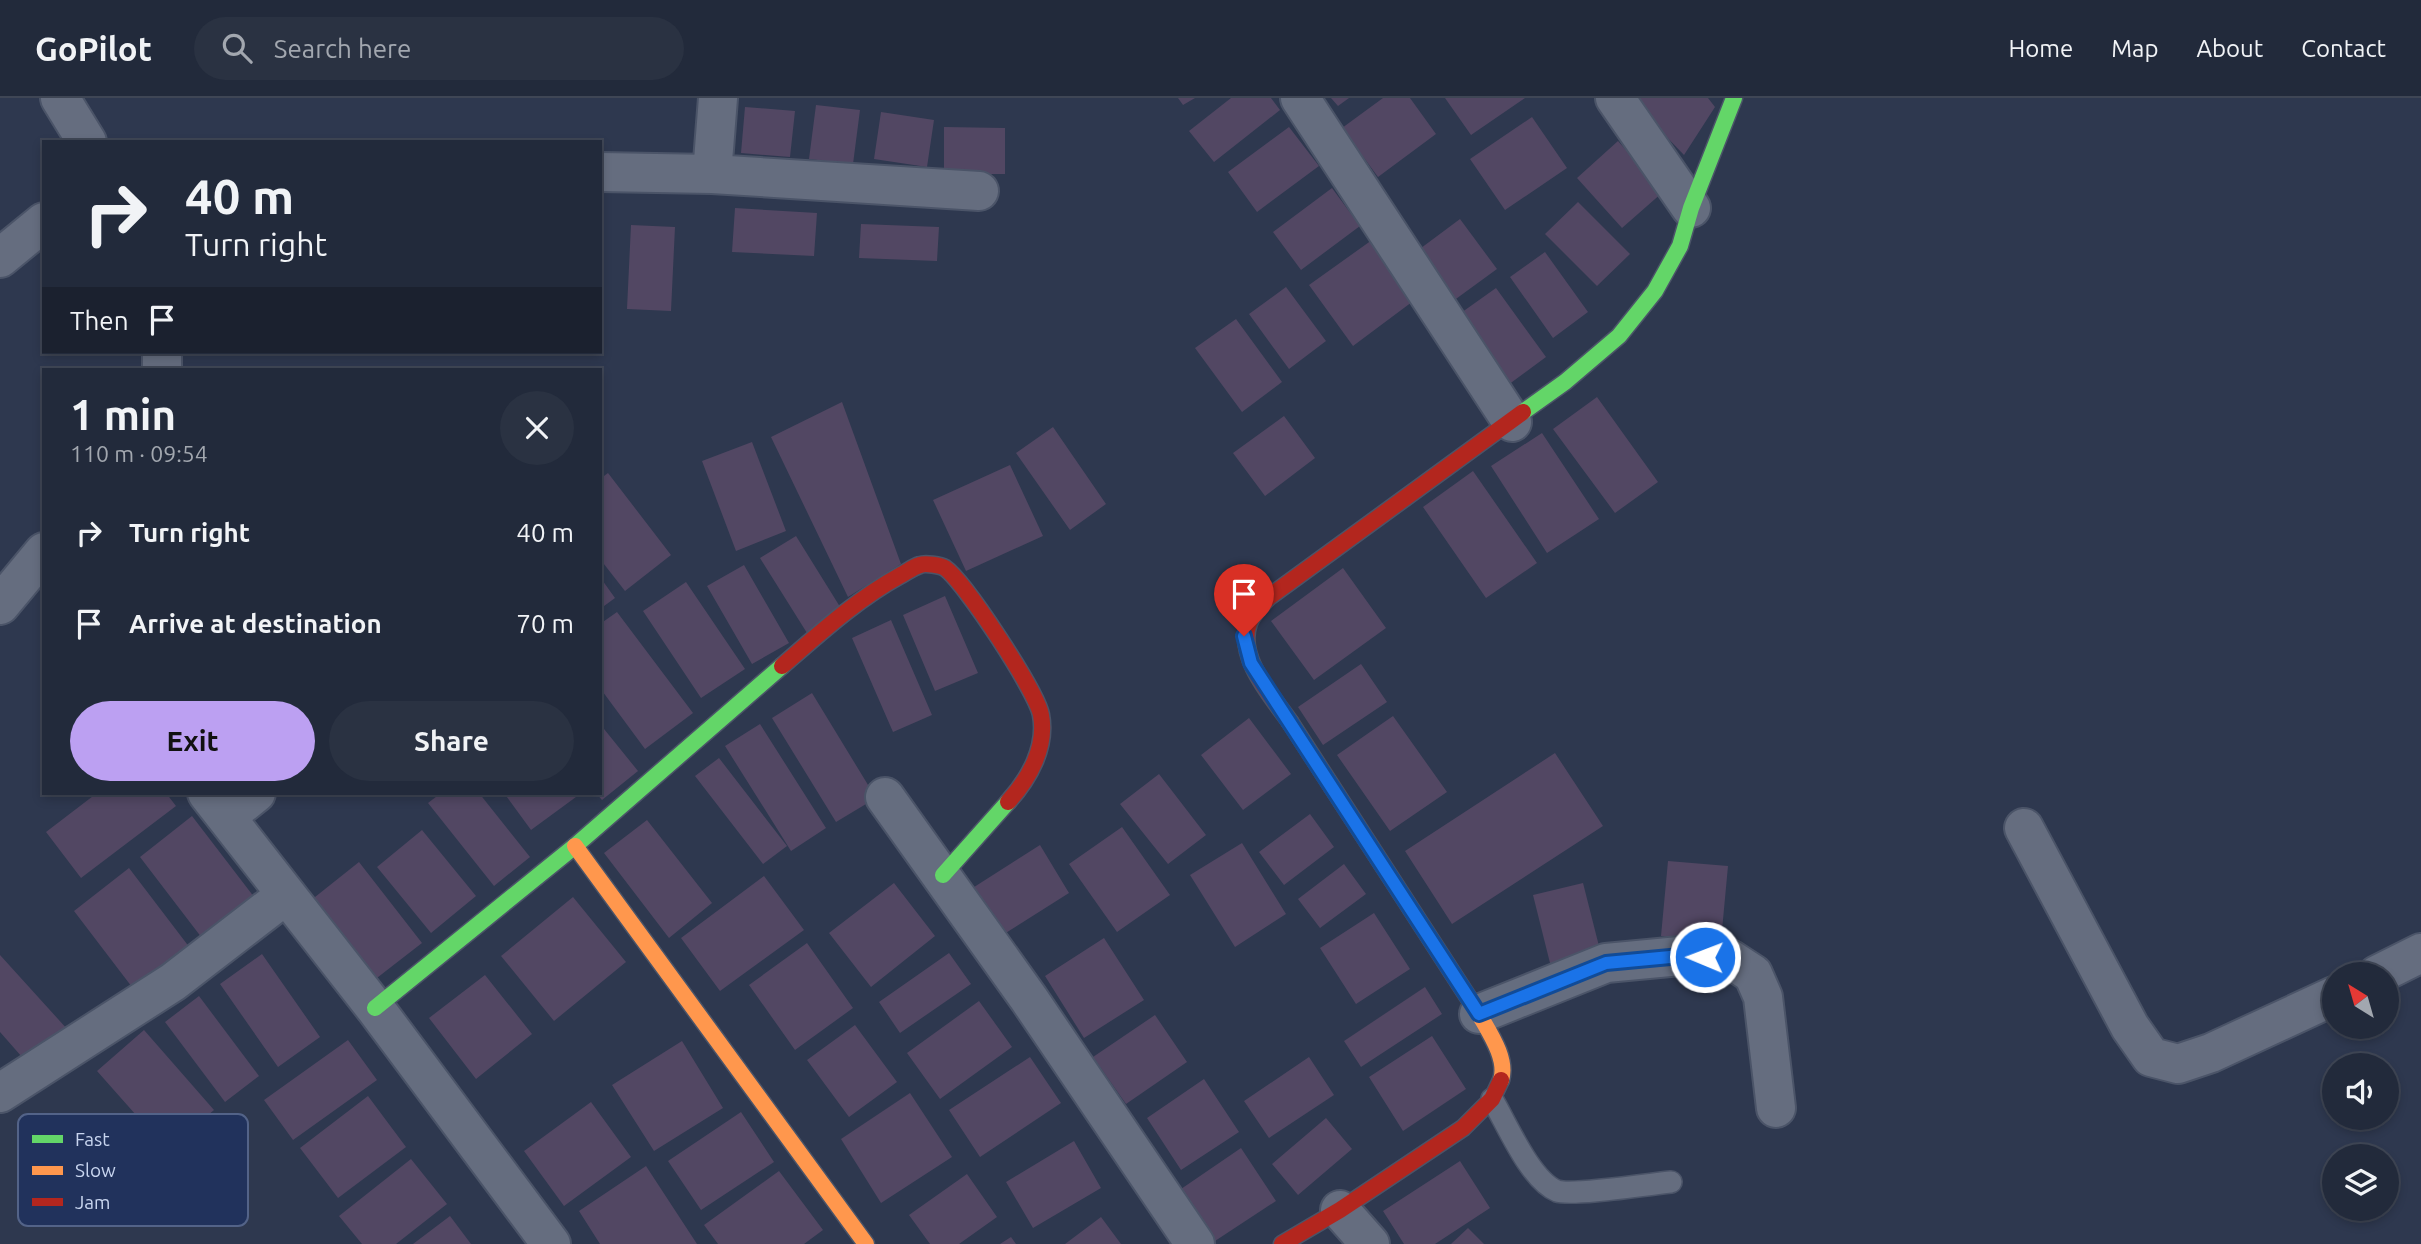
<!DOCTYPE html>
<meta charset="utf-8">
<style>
:root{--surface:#222a3b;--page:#2a3242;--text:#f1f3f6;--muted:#a2a7af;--line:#3f4655;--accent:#bca0f2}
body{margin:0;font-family:Ubuntu,sans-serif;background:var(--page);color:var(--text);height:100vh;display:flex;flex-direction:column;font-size:26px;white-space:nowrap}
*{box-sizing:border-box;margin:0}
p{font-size:23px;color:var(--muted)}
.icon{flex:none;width:38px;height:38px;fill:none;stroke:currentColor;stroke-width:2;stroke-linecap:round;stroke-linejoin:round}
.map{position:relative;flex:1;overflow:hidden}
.details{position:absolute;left:42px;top:270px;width:560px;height:427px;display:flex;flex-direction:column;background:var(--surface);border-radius:0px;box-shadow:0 4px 10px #0003,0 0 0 2px var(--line)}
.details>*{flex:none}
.hud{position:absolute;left:42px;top:42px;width:560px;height:214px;border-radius:0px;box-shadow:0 4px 10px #0003,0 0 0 2px var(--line);background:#222a3b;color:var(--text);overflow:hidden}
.needle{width:46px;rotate:323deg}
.controls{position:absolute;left:2322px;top:864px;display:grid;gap:14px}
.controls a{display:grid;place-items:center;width:77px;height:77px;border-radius:50%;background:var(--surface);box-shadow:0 4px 10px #0003,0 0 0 2px var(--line);font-size:35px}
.pin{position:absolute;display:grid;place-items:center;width:60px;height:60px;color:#fff;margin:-72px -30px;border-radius:50% 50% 50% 0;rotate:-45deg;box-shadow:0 0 7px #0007}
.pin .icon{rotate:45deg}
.me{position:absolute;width:77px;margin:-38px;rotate:271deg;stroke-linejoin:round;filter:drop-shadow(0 0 5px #0008)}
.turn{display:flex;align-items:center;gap:24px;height:147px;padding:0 28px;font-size:32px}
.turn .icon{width:91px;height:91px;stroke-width:2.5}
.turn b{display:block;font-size:49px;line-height:60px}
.then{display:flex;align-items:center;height:66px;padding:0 28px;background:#0003;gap:14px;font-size:26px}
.round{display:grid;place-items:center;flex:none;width:74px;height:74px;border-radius:37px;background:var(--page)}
.overview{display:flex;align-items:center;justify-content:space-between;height:119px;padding:0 28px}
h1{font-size:42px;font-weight:700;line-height:52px}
.button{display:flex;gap:14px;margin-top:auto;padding:14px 28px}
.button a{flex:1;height:80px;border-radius:42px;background:var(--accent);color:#111;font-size:28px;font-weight:700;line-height:80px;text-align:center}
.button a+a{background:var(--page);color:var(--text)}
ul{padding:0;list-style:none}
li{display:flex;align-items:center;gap:21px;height:91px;padding:0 28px}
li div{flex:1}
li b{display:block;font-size:26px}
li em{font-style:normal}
header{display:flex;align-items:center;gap:42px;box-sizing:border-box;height:98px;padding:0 35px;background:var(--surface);border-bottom:2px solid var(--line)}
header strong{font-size:33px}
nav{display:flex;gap:38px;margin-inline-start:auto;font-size:24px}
.search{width:490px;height:63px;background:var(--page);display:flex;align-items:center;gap:18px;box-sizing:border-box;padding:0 24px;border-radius:38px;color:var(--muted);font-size:26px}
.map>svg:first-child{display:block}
.building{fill:#524763}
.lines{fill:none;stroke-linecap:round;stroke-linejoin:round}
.lane-casing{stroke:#4b5468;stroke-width:24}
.street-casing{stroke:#4b5468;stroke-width:42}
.fast-casing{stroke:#4b5468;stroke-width:19}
.slow-casing{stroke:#4b5468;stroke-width:19}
.jam-casing{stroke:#4b5468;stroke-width:19}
.lane{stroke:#656d7f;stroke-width:21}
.street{stroke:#656d7f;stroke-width:38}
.fast{stroke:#63d668;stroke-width:16}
.slow{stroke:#ff974d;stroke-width:16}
.jam{stroke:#b3261e;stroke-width:16}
.route-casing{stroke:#114b97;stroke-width:18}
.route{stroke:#1a73e8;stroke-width:12}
.key{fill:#21325c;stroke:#536388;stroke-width:2}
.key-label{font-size:19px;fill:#c8d5ef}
</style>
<header>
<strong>GoPilot</strong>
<div class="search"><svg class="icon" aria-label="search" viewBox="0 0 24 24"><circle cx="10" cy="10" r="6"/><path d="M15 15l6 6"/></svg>Search here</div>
<nav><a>Home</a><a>Map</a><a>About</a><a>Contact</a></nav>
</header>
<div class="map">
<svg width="2421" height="1146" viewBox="0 0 2421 1146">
<rect width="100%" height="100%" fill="#2e384f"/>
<path class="building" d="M1178,0H1195L1183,7Z
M1231,0H1271L1280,12L1214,64L1189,33Z
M1331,0H1349L1338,8Z
M1383,0H1410L1436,36L1378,79L1342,30Z
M1445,0H1525L1471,37Z
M1629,0H1708L1715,9L1684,57Z
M816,7L860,12L853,66L809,61Z
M745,9L795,13L790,59L741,55Z
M881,14L934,22L927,69L874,61Z
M1532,19L1567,70L1505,112L1470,61Z
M944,29L1005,30V76H944Z
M1289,29L1319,68L1257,114L1228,74Z
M1618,43L1663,94L1622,130L1577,80Z
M1332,90L1360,128L1301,172L1273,134Z
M1578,104L1630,156L1597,188L1545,136Z
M735,110L817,115L814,158L732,154Z
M1460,121L1497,171L1449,206L1413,156Z
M861,126L939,129L937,163L859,160Z
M631,127L675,129L671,213L627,211Z
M1372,142L1416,201L1353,248L1309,187Z
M1545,154L1588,214L1553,240L1510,179Z
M1286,189L1326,243L1289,271L1249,216Z
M1496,190L1546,259L1508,287L1458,217Z
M1236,221L1282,284L1242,314L1195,250Z
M1597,299L1658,384L1615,415L1553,331Z
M842,304L901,466L848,499L771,339Z
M1284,318L1315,360L1265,398L1233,355Z
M1053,329L1106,406L1070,432L1016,355Z
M1542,335L1599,421L1547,455L1491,368Z
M752,344L786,433L736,453L702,363Z
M1010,367L1043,438L966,473L933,402Z
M1473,373L1537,465L1486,500L1423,409Z
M608,375L671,457L625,493L600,461V381Z
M796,438L842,512L807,535L760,460Z
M744,467L789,545L752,566L707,488Z
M1343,470L1386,530L1314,582L1271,523Z
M600,479L615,500L600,511Z
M686,484L745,571L701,600L643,513Z
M945,498L978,575L935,593L903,517Z
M617,514L693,615L645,651L600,590V526Z
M891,522L932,617L893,634L852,540Z
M1361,566L1387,604L1323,647L1298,609Z
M812,595L876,700L836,724L772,620Z
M1393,618L1447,694L1390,733L1337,657Z
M1249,620L1291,676L1243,712L1201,657Z
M600,626L638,673L602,702L596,695H600Z
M760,626L826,730L791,753L725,648Z
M1555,655L1603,728L1452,826L1405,753Z
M719,660L787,748L763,766L695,678Z
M1159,676L1206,737L1168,766L1120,706Z
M97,695H166L176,708L81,780L46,734Z
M441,695H479L530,759L494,788L428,705Z
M504,695H573L576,699L531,732Z
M1310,716L1334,749L1284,787L1259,754Z
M192,718L258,804L205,844L140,759Z
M647,722L712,805L669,840L604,755Z
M1122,729L1170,797L1117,834L1069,766Z
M422,732L476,798L431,835L377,769Z
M1242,745L1286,816L1235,849L1190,777Z
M1040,747L1069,795L1001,838L971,791Z
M1668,763L1728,768L1721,843L1661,838Z
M359,764L422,845L373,883L310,803Z
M1344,766L1366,796L1320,830L1298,801Z
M129,770L190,850L135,893L74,813Z
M764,778L804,832L720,893L681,840Z
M894,785L935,838L871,889L829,835Z
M1583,785L1601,856L1551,869L1533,797Z
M573,799L626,864L554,923L501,858Z
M1374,815L1410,871L1356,906L1320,850Z
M1104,840L1144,902L1084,940L1045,878Z
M807,845L853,910L795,952L749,887Z
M949,855L971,886L900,935L879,904Z
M262,856L320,939L278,969L220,886Z
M0,857L68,932L29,967L0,934Z
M485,877L532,936L476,981L429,920Z
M1425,889L1442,916L1361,969L1344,943Z
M199,898L259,978L225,1004L165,924Z
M979,903L1012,949L940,1001L907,955Z
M1155,917L1187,964L1126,1006L1093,959Z
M855,927L897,984L849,1019L807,962Z
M144,932L214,1012L167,1052L97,973Z
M1432,938L1466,991L1403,1033L1369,979Z
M348,942L377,982L293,1042L264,1002Z
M682,943L723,1010L654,1053L612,987Z
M1030,959L1061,1005L980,1059L949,1012Z
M1309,959L1334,997L1269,1040L1244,1003Z
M1204,981L1239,1034L1181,1072L1147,1020Z
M910,995L952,1059L881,1105L841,1041Z
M368,998L406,1049L338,1100L300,1050Z
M591,1004L631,1059L564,1108L524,1053Z
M741,1014L774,1064L701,1112L668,1063Z
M1326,1020L1352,1051L1298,1097L1272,1066Z
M1074,1043L1101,1090L1033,1130L1006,1084Z
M1241,1050L1276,1103L1215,1143L1181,1091Z
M411,1061L447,1106L396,1146H362L339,1118Z
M1460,1063L1490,1110L1435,1146H1404L1383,1113Z
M646,1068L697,1146H600L579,1113Z
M779,1073L823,1132L804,1146H718L704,1127Z
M967,1076L997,1119L959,1146H930L909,1117Z
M450,1118L471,1146H413Z
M1101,1119L1121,1146H1065Z
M1468,1130L1484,1146H1451Z
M1011,1139L1016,1146H1000Z"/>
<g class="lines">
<defs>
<path id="lane" d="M1492,1001C1507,1026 1530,1082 1557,1093C1572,1098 1651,1086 1671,1084"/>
<path id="street" d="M60,0L87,44
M1300,0L1512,324
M1615,0L1691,110
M600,74L712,76L979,93
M712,76L718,0
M0,160L44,124
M162,271V254
M0,507L44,454
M207,695L375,910L551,1146
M885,699L1029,901L1195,1146
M226,719L256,695
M2024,730L2130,929L2151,959L2178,966L2211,955L2334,898
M2377,877L2421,855
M1479,916L1606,865L1680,858L1730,861L1753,876L1763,899L1776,1010
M0,995L173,884L286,797
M1340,1112L1370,1146"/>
<path id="fast" d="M1523,314L1565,284L1619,238L1655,193L1680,148L1691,110L1734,0
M943,777L1008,704
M375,910L575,748L782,568"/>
<path id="slow" d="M1290,624L1479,916C1489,934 1508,961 1501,982
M575,748L866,1146"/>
<path id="jam" d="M782,568C820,535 857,501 901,477C907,474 913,469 920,467C925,465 940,467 945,470C965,484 1037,594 1041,617C1047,649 1029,681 1008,704
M1290,624C1272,598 1236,559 1249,525C1253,515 1261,507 1269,499L1523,314
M1282,1146L1340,1112L1463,1030L1492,1001L1501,982"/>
</defs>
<use href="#lane" class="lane-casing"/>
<use href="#street" class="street-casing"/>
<use href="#fast" class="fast-casing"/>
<use href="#slow" class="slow-casing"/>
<use href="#jam" class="jam-casing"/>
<use href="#lane" class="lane"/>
<use href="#street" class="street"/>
<use href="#fast" class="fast"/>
<use href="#slow" class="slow"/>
<use href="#jam" class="jam"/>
</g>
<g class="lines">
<defs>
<path id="route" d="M1244,538L1251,565L1479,916L1606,865L1681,858L1705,859"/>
</defs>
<use href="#route" class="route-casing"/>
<use href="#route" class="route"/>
</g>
<rect x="18" y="1016" width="230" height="112" rx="10" class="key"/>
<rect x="32" y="1037" width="31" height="8" fill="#63d668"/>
<rect x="32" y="1068" width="31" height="9" fill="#ff974d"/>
<rect x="32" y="1100" width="31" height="8" fill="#b3261e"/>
<g class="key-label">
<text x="75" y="1048">Fast</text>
<text x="75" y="1079">Slow</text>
<text x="75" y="1111">Jam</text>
</g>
</svg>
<div class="controls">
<a><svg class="needle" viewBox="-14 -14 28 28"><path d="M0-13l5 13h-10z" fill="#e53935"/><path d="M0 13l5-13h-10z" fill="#a2a7af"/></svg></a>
<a><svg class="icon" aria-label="sound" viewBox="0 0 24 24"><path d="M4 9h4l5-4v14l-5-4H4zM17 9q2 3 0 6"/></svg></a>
<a><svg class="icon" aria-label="layers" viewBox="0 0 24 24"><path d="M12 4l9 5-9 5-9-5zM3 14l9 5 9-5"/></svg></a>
</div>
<div class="pin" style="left:1244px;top:538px;background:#d93025"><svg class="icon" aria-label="arrive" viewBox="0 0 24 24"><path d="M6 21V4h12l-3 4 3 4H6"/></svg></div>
<svg class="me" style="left:1705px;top:859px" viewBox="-20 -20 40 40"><circle r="17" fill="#1a73e8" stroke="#fff" stroke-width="3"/><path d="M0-11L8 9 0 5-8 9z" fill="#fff"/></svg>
<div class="hud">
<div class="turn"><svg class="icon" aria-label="right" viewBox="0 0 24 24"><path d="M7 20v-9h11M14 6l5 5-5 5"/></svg><div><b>40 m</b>Turn right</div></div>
<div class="then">Then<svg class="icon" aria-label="arrive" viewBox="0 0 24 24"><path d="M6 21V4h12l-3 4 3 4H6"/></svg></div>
</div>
<section class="details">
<div class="overview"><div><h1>1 min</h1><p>110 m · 09:54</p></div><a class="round"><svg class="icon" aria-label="close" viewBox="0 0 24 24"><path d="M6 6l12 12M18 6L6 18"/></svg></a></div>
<ul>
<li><svg class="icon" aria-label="right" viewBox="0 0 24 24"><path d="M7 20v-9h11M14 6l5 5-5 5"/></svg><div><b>Turn right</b></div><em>40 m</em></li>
<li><svg class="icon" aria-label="arrive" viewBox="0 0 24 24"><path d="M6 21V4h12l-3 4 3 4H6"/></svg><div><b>Arrive at destination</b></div><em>70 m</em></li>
</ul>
<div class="button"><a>Exit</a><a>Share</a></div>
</section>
</div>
